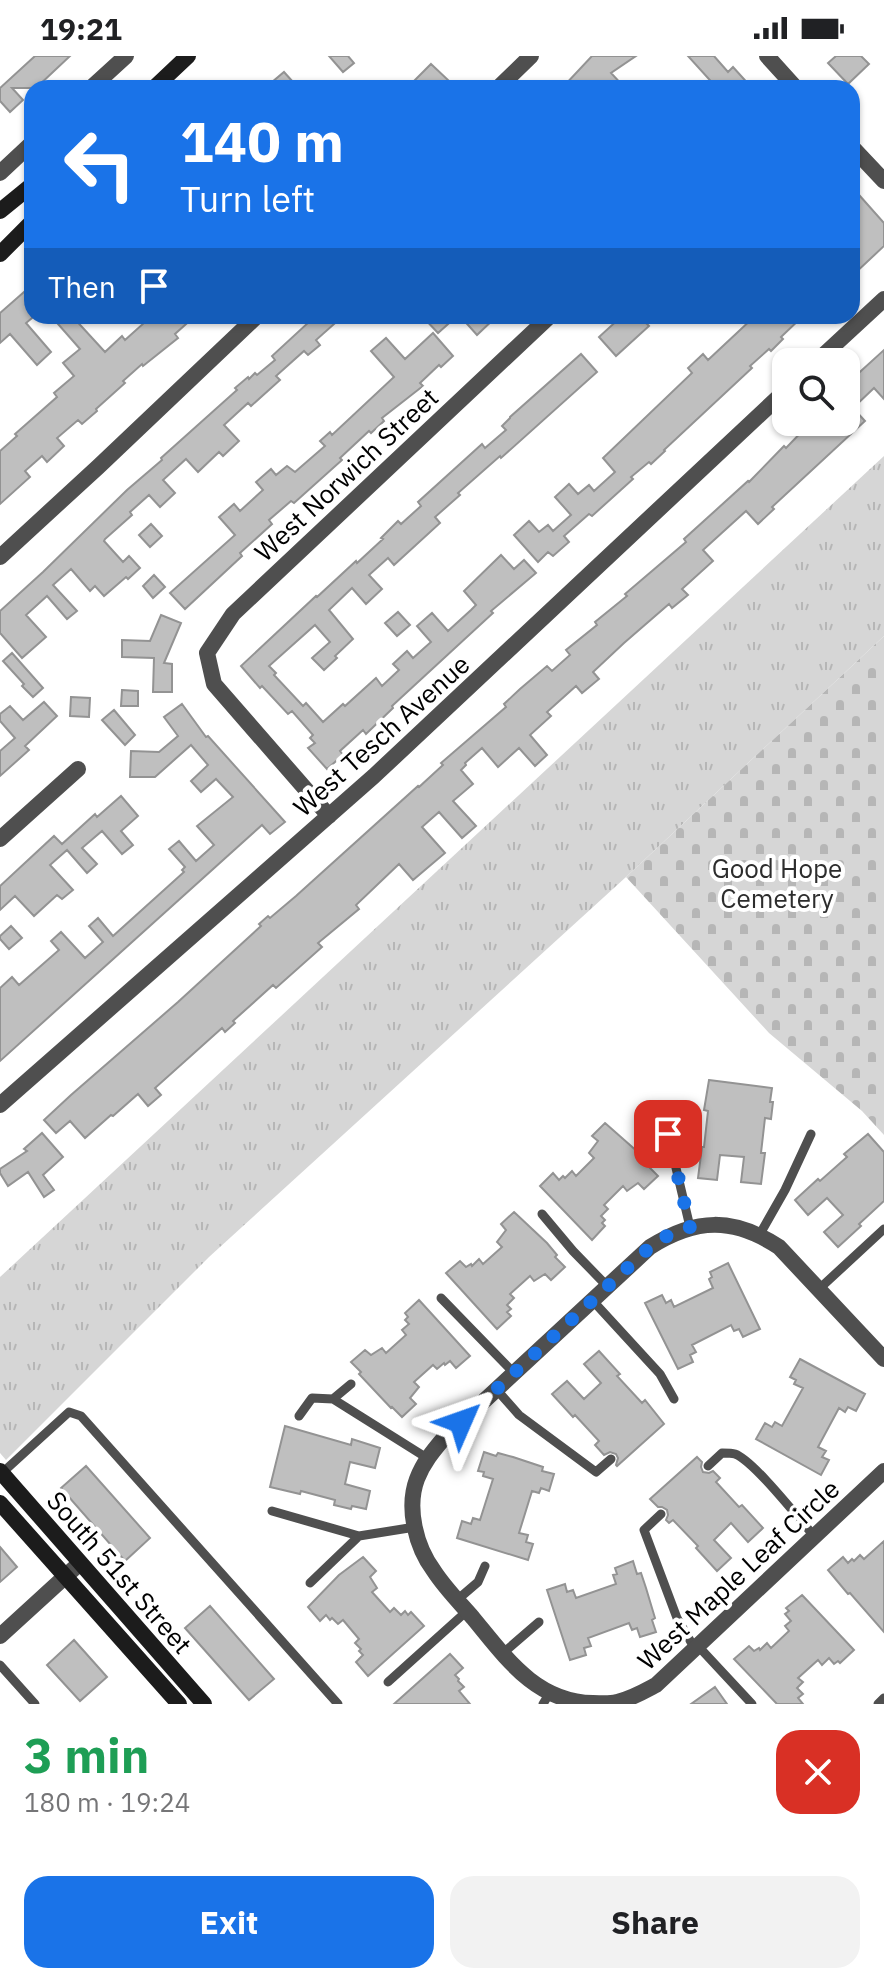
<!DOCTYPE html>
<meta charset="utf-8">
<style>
:root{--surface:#fff;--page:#f2f2f2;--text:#202124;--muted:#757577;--accent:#1a73e8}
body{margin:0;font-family:"IBM Plex Sans",sans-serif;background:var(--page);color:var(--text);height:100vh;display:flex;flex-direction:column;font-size:30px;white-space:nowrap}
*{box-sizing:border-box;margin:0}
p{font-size:26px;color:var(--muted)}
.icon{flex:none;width:44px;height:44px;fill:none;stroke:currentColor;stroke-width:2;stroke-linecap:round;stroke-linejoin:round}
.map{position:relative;height:1648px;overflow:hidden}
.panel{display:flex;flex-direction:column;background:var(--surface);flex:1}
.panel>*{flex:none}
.top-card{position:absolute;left:24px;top:24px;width:836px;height:244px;border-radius:24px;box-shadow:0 2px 6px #0004;background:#1a73e8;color:#fff;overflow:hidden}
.tools{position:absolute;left:772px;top:292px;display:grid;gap:16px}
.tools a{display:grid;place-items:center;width:88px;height:88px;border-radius:16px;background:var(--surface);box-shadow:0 2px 6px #0004;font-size:40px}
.pin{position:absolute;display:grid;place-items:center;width:68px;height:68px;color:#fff;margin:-34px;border-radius:16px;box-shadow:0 4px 12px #0006}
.me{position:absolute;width:88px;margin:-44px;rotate:47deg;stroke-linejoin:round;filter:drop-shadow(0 0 6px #0008)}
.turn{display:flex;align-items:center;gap:28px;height:168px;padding:0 24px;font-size:36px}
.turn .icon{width:104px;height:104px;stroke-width:2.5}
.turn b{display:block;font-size:56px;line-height:68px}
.then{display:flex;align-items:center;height:76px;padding:0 24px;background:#0003;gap:16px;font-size:30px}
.round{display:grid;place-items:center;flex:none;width:84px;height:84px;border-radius:24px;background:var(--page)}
.head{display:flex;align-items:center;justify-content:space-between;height:136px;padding:0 24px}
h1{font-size:48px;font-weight:700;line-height:60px;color:#1e9e55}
.primary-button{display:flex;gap:16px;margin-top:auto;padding:16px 24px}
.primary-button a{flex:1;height:92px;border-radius:24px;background:var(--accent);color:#fff;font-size:32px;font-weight:700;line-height:92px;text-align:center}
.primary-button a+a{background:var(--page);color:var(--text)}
.status{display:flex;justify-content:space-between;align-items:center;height:56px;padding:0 40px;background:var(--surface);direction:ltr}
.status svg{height:22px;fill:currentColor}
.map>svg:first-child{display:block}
.grass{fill:url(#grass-tufts)}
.cemetery{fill:url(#cemetery-stones)}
.building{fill:#bfbfbf;stroke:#939393;stroke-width:2}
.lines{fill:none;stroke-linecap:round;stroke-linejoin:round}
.lane{stroke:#4f4f4f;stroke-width:9}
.street{stroke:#4f4f4f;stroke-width:16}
.secondary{stroke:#1c1c1c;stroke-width:16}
.route{stroke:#1a73e8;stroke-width:14;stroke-dasharray:0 25.2}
.labels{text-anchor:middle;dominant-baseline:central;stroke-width:8;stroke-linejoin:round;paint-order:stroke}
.street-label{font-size:26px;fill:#000;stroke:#fff}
.park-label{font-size:26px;fill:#2d2d2d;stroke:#fff}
</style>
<div class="status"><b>19:21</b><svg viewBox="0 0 49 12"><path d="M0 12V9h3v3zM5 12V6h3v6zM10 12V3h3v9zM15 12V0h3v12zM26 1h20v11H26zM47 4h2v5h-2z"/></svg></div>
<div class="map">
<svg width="884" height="1648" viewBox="0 0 884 1648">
<defs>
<pattern id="grass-tufts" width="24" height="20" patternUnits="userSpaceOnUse" patternTransform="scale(2)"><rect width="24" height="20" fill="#d6d6d6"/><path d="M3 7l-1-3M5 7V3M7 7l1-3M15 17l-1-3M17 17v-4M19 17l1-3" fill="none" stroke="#b6b6b6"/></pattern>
<pattern id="cemetery-stones" width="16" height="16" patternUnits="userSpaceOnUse" patternTransform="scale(2)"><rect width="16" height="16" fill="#d6d6d6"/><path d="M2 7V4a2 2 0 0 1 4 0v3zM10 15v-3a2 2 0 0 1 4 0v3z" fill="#b6b6b6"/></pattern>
</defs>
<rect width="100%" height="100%" fill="#fff"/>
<path class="grass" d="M884,400V580L626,821L209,1201L6,1404L0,1397V1221Z"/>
<path class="cemetery" d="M884,580V1079L862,1055L769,977L626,821Z"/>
<path class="building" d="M35,0H70L36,32H12L23,44L10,56L0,45V32Z
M329,0H348L354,7L343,16Z
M592,0H636L611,17L625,32H562Z
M688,0H714L728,16L733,11L752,32H717Z
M836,0H861L869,8L848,28L828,7Z
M431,8L448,24L441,32H407Z
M284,16L293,26L286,32H265Z
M852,131L884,167V190L852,220Z
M32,229V262L26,267L51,296L37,309L10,278L0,287V257Z
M51,260H72L105,296L122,280L125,284L144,267L138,260H195L175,278L178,282L143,310L142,308L123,325L125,327L96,353L97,355L82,368L78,364L57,382L64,390L47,406L42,400L25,415L30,421L0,448V395L17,380L15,378L57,341L54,337L74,320L63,307L80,293Z
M304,260H343L316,284L320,289L308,299L304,295L276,320L280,324L251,350L248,347L224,369L239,385L223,400L219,396L198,416L186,403L163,424L175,437L160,451L149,439L130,456L132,459L105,483L104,485L123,506L129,500L140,512L128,523L126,521L104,540L95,530L90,535L71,513L53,529L77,555L67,563L47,540L26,559L46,581L22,602L0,577V555L43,516L127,434L162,404L161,402L237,334L235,332L248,321L249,323L255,317L257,319L275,304L272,300L309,266Z
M422,260H457L438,277Z
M460,260H497L477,279Z
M622,260H639L649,270L616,300L599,281Z
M755,260H803L781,281L783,283L771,295L769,293L750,310L752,312L664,394L665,395L651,408L649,406L631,421L633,423L592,460L589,458L564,480L569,486L553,500L548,496L538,506L514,479L529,465L539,476L548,469L553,475L571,459L555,441L569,428L578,438L589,429L594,435L615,416L603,402L692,317L688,312L703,298L708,304Z
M433,277L453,300L441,311L439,309L420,327L423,330L382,362L384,365L371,377L369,375L340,402L342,404L294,447L291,445L269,464L272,468L240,497L242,500L185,553L170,537L235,479L219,461L234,448L240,455L263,434L256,426L271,413L276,419L287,410L295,416L325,390L320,385L330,376L332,379L394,321L371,295L386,282L405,303Z
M884,294V343L874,332L853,352L865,365L772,451L774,453L758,468L746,455L703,494L713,505L682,533L688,539L672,552L669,548L624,587L593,616L599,623L582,637L576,630L547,656L551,660L530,679L547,699L535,710L519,692L498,711L482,692L465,707L466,709L461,714L473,728L453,745L476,770L462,782L439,756L422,771L445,797L413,824L399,808L356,849L359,853L318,887L322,891L276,932L273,929L233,965L235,967L225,976L222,972L155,1032L161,1039L148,1050L138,1038L113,1060L111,1059L85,1082L70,1065L56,1077L44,1064L71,1039L178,946L261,870L259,868L268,860L270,862L296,840L418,730L419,731L443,709L441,707L506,651L504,648L520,633L547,610L552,615L570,599L566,594L597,569L595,566L627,540L625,538L686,486L684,483L748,425L749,426L784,390L786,392L811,366H846V333L852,328L850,325Z
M581,298L597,316L501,402L500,400L458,437L460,439L435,461L440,467L394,509L388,502L369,519L382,533L366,548L352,532L329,554L353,583L335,600L337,602L324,614L312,602L330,586L315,569L269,610L276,617L274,619L303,650L306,647L323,666L343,648L345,650L376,622L382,630L399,614L393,608L407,595L413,602L431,586L417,570L432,557L448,575L471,554L476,549L464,535L501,499L514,513L524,504L536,517L491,555L493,557L392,650L393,652L366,678L363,674L340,695L343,699L327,713L308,692L315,687L310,682L313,679L292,655L288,658L262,630L260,632L241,610L316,540L317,541L356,505L357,507L383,483L381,482L398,465L401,468L421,450L418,446L482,388L485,392L506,374L502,370L510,362V361Z
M151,468L162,480L150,491L139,479Z
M154,519L165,531L153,542L143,530Z
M398,556L410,569L397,580L385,567Z
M161,559L181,567L164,607L172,608V636H153L154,602L122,601V584L150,585Z
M12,597L43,632L33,641L22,630L24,628L3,605Z
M122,634L138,635V650H121Z
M71,641L90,642L89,661L70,660Z
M44,646L57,660L25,690L29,694L0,720V695L15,682L0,665V658L10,650L23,664Z
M182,648L206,681L208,680L285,766L270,778L262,769L0,1005V932L12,921L19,929L59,894L51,885L61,876L85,902L103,886L89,870L98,862L113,880L184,816L182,814L185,811L169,793L179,785L196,805L214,789L197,770L233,741L216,723L201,736L191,725L208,709L191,689L155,721H130L131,695L159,696L178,680L164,661Z
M114,654L135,679L125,689L102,664Z
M121,740L138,760L121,775L133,789L122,798L102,775L82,792L97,808L87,817L67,794L50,809L73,834L62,843L57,839L34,860L15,840L0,854V830L54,780L62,788L95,758L97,761Z
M11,870L22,882L9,893L0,883V880Z
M709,1024L772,1032L770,1046H773L771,1063L765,1062L761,1097H765L761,1128L741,1126L744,1101L720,1099L717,1124L698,1122L702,1091H704L708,1055L704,1054Z
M605,1067L639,1097L650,1108L648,1110L658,1120L644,1133L638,1127L627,1135L623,1130L604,1149L608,1153L601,1160L605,1164L602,1167L605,1170L592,1184L540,1130L553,1117L559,1124L563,1120L565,1122L572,1115L576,1120L594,1102L589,1097L598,1085L592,1080Z
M42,1077L63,1101L43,1119L54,1134L44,1141L28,1116L8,1130L0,1117V1113L27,1095L24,1093Z
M868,1078L884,1096V1145L859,1168L861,1170L838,1191L824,1176L843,1159L827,1142L808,1159L795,1144L818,1123L820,1125L847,1101L844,1098Z
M514,1156L547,1187L557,1199L555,1201L565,1211L551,1224L545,1218L534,1225L530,1220L510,1238L514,1242L507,1249L511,1253L507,1256L511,1260L497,1273L446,1217L460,1205L466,1211L471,1208L472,1210L479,1203L483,1208L502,1191L497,1186L506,1174L501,1168Z
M728,1207L760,1273L743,1281L739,1273L734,1275L731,1269L692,1289L696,1296L690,1299L693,1306L678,1313L645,1247L662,1239L666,1247L671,1244L674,1251L713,1232L709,1223L712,1221L710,1216Z
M419,1244L470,1300L456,1312L450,1305L445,1309L444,1307L437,1313L433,1309L414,1326L419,1331L410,1342L416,1348L402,1361L392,1351L391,1352L359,1318L361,1316L351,1306L365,1294L371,1299L382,1292L386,1297L406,1279L402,1274L409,1268L405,1264L408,1261L405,1257Z
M599,1295L620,1318L617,1320L642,1347L645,1344L664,1368L617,1410L616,1409L618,1402L616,1398L610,1396L604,1399L595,1389L599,1385L575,1359L573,1361L552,1338L567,1325L584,1343L601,1327L584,1308Z
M800,1303L865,1338L856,1355L848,1351L845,1356L839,1352L818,1391L826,1395L822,1401L829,1404L821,1419L756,1383L765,1367L772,1371L775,1366L782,1370L803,1332L794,1328L796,1324L790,1321Z
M285,1370L351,1389L352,1383L380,1392L375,1412L350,1406L345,1428L370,1435L366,1453L352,1450L351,1453L334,1449L335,1444L301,1435L300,1438L270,1431Z
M484,1396L496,1400L498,1397L513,1401L543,1411L542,1415L554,1418L549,1435L541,1432L539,1437L532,1435L519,1477L528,1479L526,1486L533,1488L528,1504L457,1482L462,1465L471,1468L473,1462L480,1464L493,1423L483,1420L484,1416L478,1415Z
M697,1401L702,1406L701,1411L703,1416L709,1417L713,1415L720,1422L716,1426L739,1451L742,1449L763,1472L748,1486L731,1467L714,1484L731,1502L717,1515L696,1492L698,1490L673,1464L669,1467L666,1464L668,1459L667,1454L662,1451H658L650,1443Z
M86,1410L150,1482L125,1505L61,1432Z
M884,1485V1576L850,1537L848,1538L828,1514L843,1501L848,1507L852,1503L854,1505L860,1499L864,1503Z
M0,1491L17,1511L0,1526Z
M363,1501L376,1515L370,1521L377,1532L372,1536L390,1556L394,1552L401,1559L405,1555L408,1559L411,1556L424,1570L368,1620L356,1606L363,1599L359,1595L361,1593L355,1587L359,1583L343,1564L338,1568L332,1562L330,1564L326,1559L320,1565L308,1551L339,1519Z
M633,1505L637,1518L641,1517L646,1532L655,1562L652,1564L656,1576L640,1581L637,1572L632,1574L629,1567L588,1582L591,1590L584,1592L586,1599L570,1604L547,1534L565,1528L567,1536L573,1534L576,1542L616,1528L613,1519L617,1518L615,1512Z
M802,1539L854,1594L840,1607L838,1605L834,1608L829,1602L822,1609L818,1604L798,1622L803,1626L797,1632L803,1638L798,1642L803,1648H777L734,1603L749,1590L754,1595L759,1592L760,1594L767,1587L771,1592L789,1575L785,1570L791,1565L785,1558L789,1555L786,1552Z
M210,1550L274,1623L249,1644L185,1572Z
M74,1584L107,1621L80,1645L47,1609Z
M450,1598L463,1612L455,1619L459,1623L458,1625L464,1631L459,1635L470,1648H394Z
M715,1631L727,1648H691Z"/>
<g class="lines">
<path class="lane" d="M662,1053L690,1171
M542,1158L573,1195L608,1231
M760,1178L785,1134L811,1078
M819,1233L884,1173
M441,1242L514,1317
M593,1245L660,1318L674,1343
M496,1333L519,1359L596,1416L611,1403
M333,1343L351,1328
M299,1360L312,1342L333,1343L427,1402
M708,1410L722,1397C725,1397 732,1397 735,1398C754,1405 799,1463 815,1481
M2,1417L69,1356L81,1360L338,1648
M272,1455L359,1480L415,1471
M661,1458L644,1474L677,1562L695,1593
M310,1527L359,1480
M457,1544L478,1526L485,1510
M698,1590L752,1648
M502,1598L539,1566
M0,1609L35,1648
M388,1626L467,1555
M543,1648L549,1638
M878,1648L884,1642"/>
<path class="street" d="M767,0L796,32
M91,32L126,0
M498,32L531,0
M852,91L884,125
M0,117L32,87
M816,306L884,243
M0,501L98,411L257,260
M329,760L214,628L207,597L233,558L550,260
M0,783L78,713
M0,1049L374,720L786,334
M884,1303L779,1191C733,1161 696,1162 650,1191L444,1382C433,1395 423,1407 417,1423C406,1452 416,1491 434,1515C445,1532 460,1547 473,1562C506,1602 536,1646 593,1647C601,1647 609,1648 617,1646C631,1643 643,1636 656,1629L884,1415
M0,1580L80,1507"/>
<path class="secondary" d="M154,32L188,0
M0,155L32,129
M0,198L32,166
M0,1415L204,1648
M0,1447L179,1648"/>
</g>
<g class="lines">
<path class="route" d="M461,1366L650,1191L670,1178L690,1171L668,1078"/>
</g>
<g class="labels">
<g class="street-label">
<text transform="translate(346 418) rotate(-43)">West Norwich Street</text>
<text transform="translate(381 679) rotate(-42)">West Tesch Avenue</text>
<text transform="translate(120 1516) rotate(49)">South 51st Street</text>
<text transform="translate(738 1518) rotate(-43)">West Maple Leaf Circle</text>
</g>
<g class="park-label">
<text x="777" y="812">Good Hope<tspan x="777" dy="30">Cemetery</tspan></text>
</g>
</g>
</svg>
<div class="tools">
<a><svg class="icon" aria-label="search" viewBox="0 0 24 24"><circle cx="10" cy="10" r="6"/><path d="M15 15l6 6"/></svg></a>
</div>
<div class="pin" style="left:668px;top:1078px;background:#d93025"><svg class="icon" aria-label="arrive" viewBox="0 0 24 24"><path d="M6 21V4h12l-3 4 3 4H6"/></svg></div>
<svg class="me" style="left:461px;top:1366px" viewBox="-20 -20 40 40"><path d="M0-17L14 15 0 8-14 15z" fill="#1a73e8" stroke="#fff" stroke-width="4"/></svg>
<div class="top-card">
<div class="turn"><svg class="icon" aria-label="left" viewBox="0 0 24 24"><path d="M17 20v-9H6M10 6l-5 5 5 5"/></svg><div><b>140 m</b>Turn left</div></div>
<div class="then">Then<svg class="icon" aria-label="arrive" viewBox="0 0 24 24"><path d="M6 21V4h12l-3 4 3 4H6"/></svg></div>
</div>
</div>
<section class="panel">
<div class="head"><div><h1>3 min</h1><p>180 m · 19:24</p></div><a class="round" style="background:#d93025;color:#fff"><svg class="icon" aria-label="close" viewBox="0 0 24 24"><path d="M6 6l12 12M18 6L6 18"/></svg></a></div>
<div class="primary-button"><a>Exit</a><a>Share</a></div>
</section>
